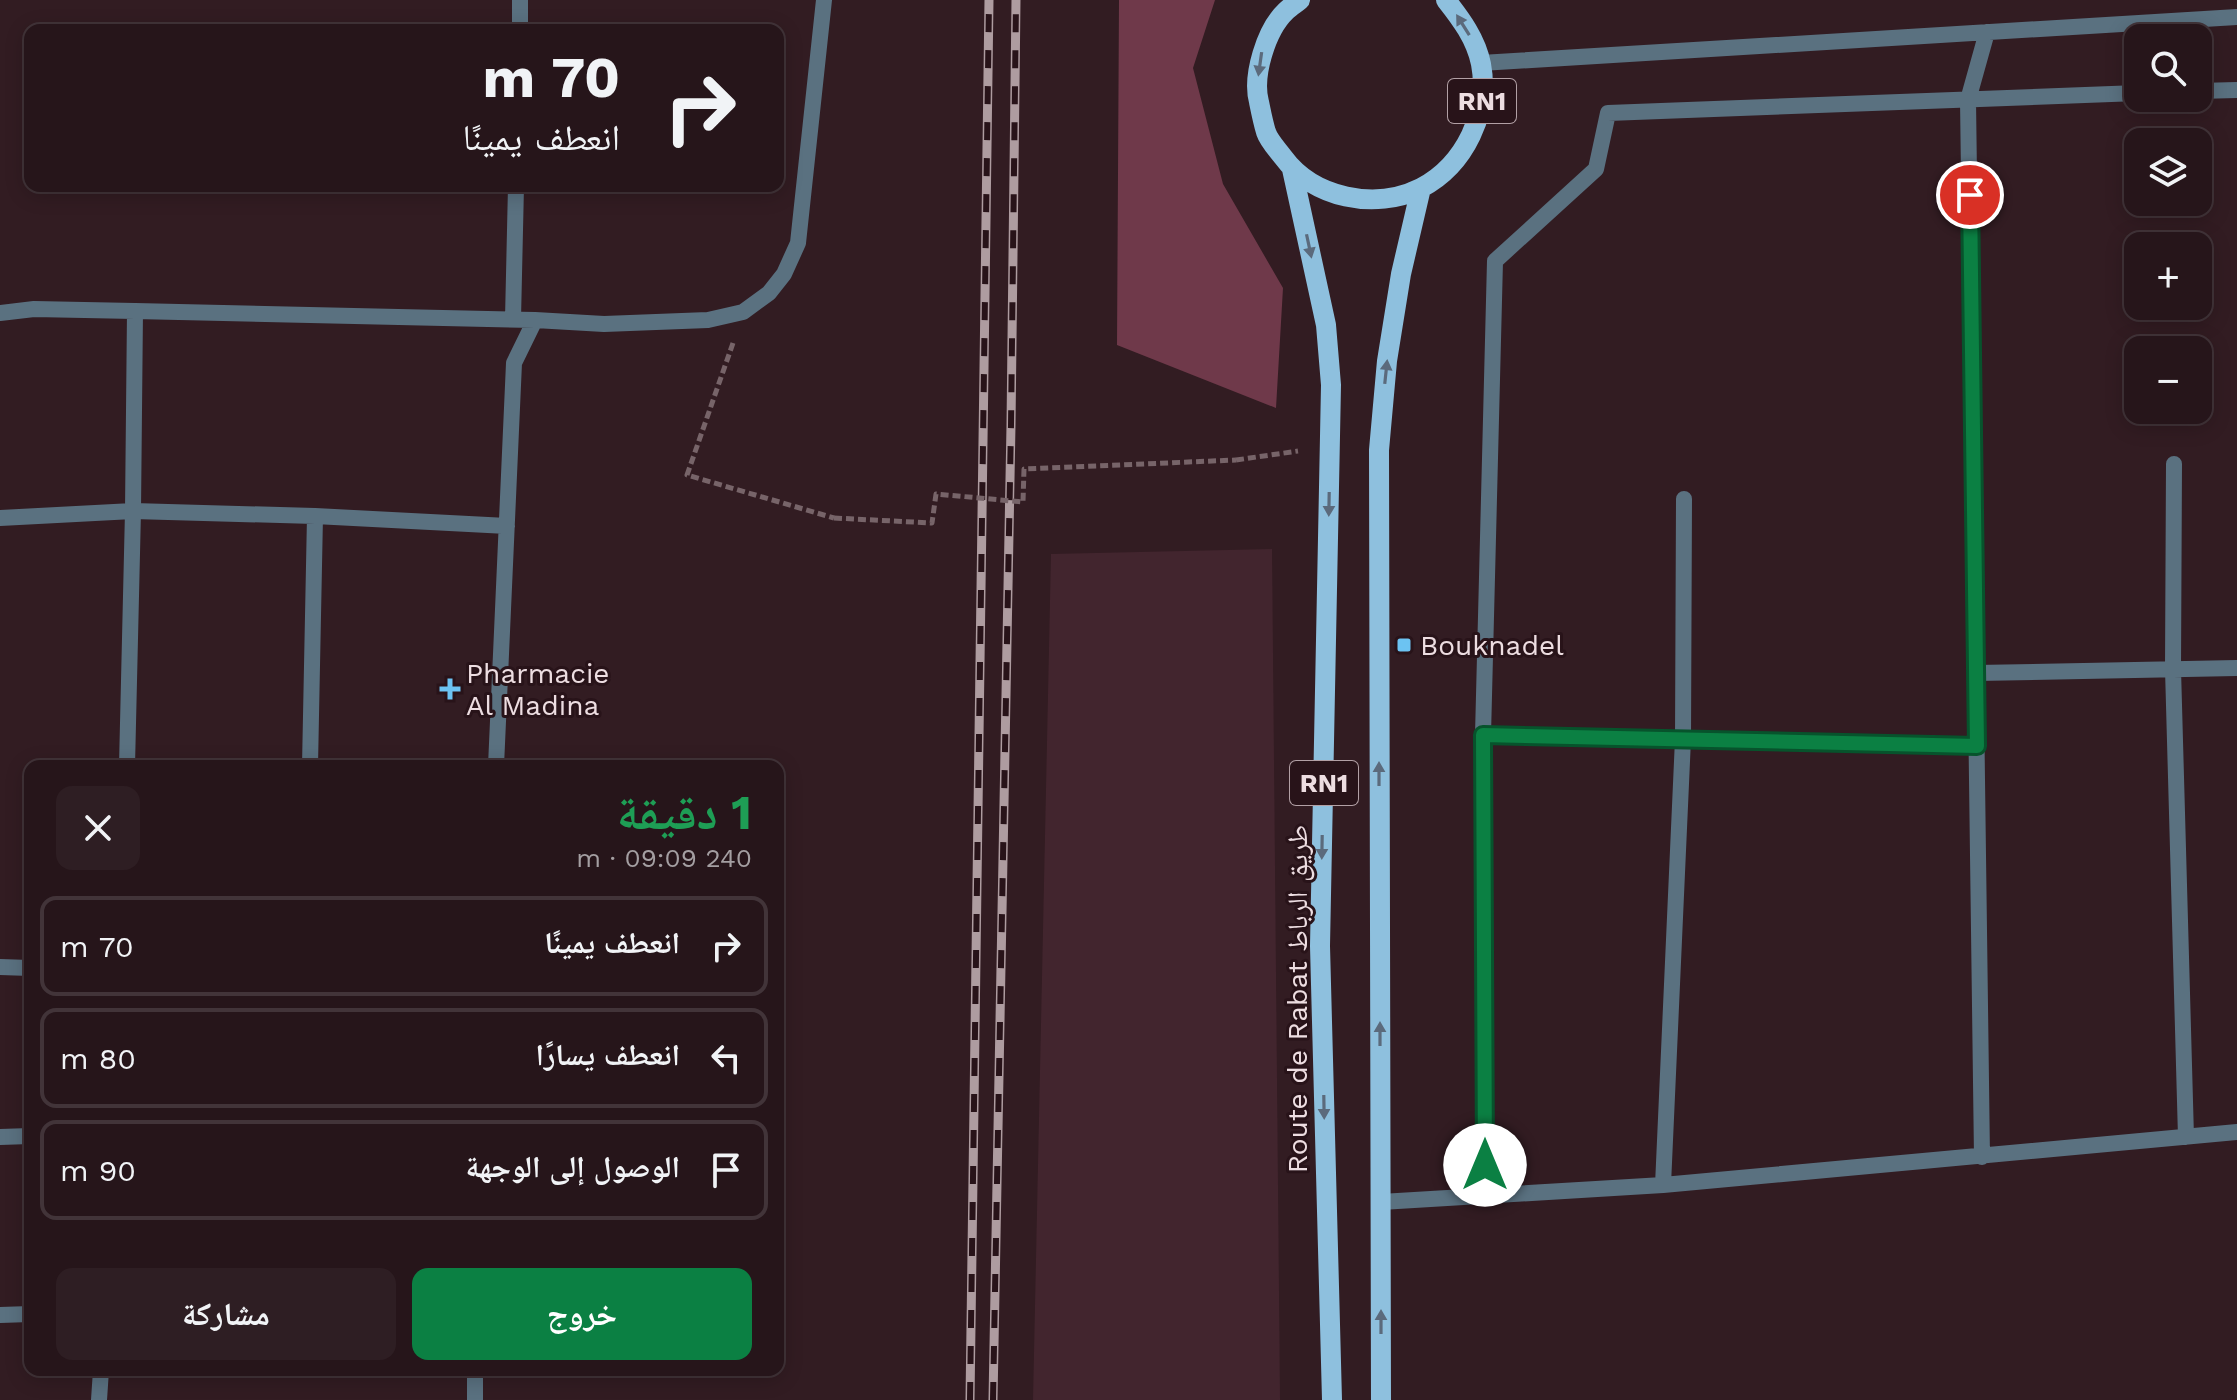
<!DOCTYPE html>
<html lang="ar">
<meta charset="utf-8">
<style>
:root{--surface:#26151a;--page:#2e1e23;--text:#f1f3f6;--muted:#a49fa2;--line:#423439;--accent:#0b8043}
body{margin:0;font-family:"Work Sans","Noto Naskh Arabic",sans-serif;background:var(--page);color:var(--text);direction:rtl;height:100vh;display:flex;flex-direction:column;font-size:30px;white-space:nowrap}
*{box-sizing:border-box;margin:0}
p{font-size:26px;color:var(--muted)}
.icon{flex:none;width:44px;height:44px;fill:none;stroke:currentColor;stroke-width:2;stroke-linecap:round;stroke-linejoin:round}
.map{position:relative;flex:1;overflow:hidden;direction:ltr}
.panel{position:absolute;left:24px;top:760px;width:760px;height:616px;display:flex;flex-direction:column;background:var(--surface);border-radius:16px;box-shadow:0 4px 20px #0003,0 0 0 2px var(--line);direction:rtl}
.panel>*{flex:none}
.hud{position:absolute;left:24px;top:24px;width:760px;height:168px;border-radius:16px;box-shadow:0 4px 20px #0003,0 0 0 2px var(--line);direction:rtl;background:#26151a;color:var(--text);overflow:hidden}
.buttons{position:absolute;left:2124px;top:24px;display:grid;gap:16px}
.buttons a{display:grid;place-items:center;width:88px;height:88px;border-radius:16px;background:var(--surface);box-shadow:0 4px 20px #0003,0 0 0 2px var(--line);font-size:40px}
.pin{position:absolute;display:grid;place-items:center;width:68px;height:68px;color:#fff;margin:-34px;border:4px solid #fff;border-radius:50%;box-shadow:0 2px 8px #0007}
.me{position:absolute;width:88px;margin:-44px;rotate:0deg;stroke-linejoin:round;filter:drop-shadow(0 0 6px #0008)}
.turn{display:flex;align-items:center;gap:28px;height:168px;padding:0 32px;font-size:36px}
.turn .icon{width:104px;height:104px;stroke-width:2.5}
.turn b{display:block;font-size:56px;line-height:68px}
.round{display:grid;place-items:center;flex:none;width:84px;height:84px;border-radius:16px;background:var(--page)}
.summary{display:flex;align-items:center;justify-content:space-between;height:136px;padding:0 32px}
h1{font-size:48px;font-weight:700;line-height:60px;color:#1e9e55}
.primary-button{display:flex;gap:16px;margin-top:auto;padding:16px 32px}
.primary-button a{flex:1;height:92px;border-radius:16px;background:var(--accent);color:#fff;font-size:32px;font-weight:700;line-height:92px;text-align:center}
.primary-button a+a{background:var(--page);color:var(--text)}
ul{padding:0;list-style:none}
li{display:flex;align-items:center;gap:24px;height:100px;margin:0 16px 12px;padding:0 16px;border:4px solid var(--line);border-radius:16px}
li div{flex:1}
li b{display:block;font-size:30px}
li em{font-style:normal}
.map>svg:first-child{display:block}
.built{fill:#42252e}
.forest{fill:#6f394a}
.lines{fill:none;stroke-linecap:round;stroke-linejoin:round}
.path{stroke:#776469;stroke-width:5;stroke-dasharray:8 4;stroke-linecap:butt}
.minor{stroke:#5a7180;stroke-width:16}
.primary{stroke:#8ec0de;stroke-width:20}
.rail-casing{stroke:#ae9ca0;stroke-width:9}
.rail{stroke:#281319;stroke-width:6;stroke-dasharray:18;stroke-linecap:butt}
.path-bridge{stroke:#776469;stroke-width:5;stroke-dasharray:8 4;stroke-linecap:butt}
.oneway{fill:#5b6a7c}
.route-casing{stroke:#07532c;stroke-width:20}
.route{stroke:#0b8043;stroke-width:14}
.poi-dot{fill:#6cc3f2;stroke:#281319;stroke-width:3}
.labels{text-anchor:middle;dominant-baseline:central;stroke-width:6;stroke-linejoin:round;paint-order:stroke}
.shield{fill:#281319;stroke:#b2a0a5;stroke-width:2}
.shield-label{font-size:26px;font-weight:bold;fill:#eddde1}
.poi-label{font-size:28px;fill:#eddde1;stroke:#281319;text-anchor:start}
.street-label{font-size:28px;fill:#eddde1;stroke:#281319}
</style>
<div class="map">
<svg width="2237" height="1400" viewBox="0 0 2237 1400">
<rect width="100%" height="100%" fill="#321c22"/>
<path class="built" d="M1272,549L1280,1400H1033L1051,554Z"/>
<path class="forest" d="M1119,0H1215L1193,68L1223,184L1283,288L1276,408L1117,345Z"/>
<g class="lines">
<path class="path" d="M733,343L687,475L834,518
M1236,460L1298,451"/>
<path class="minor" d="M520,30V0
M1481,63L2237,17
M2198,91L2237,90
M0,313L34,309L135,311L535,320L604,324L708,320L743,312L769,293L784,274L798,243L824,0
M513,319L516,186
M2174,464L2173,669L2186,1137
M0,518L133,511L315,516L507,526
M1976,673L2237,668
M1483,735L1977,746
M127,766L133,511L135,311
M310,766L315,516
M496,766L514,363L535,320
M0,967L30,968
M0,1137L30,1136
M1982,1157L1968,100L1987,32
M1663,1185L1683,739L1684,499
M1485,1195L1483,735L1495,261L1596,169L1608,113L2138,93
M1381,1202L1663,1185L2237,1132
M0,1315L30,1314
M99,1400L101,1370
M475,1400V1370"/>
<path class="primary" d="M1300,0C1295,4 1290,7 1286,11C1266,30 1252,76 1259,102C1261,112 1263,122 1266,132C1269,141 1277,149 1283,157C1313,198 1375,211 1421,188C1465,165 1490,112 1481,64C1476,39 1461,19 1446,0
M1292,169L1326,325L1331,385L1320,946L1332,1400
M1381,1400L1379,450L1387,361L1401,274L1421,188"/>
<defs>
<path id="rail" d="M970,1400L989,0
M993,1400L1011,425L1016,0"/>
</defs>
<use href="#rail" class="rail-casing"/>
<use href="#rail" class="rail"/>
<path class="path-bridge" d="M834,518L932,523L936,494L1023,502L1024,469L1236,460"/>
</g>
<defs><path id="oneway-solid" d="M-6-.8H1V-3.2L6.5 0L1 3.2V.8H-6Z" transform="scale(2)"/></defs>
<g class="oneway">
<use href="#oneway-solid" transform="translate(1463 25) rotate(-122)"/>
<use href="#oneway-solid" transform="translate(1260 64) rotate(98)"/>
<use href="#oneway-solid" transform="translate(1309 246) rotate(78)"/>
<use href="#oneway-solid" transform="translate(1386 372) rotate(-84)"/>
<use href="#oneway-solid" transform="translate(1329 504) rotate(91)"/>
<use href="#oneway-solid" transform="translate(1379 774) rotate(-90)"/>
<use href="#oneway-solid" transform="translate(1322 847) rotate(91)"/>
<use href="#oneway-solid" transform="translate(1380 1034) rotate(-90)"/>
<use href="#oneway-solid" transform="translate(1324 1107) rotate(89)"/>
<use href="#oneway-solid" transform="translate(1381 1322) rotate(-90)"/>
</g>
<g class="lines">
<defs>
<path id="route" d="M1485,1165L1483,735L1977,746L1970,195"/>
</defs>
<use href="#route" class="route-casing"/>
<use href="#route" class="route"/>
</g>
<g class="poi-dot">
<rect x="1396" y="637" width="16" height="16" rx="4"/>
<path d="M446 677h8v8h8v8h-8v8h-8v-8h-8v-8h8z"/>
</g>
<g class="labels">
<g class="shield">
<rect x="1448" y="79" width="68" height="44" rx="6"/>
<rect x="1290" y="761" width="68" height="44" rx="6"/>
</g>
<g class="shield-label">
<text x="1482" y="101">RN1</text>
<text x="1324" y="783">RN1</text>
</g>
<g class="poi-label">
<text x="1420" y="645">Bouknadel</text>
<text x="466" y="673">Pharmacie<tspan x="466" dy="32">Al Madina</tspan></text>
</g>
<g class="street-label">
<text transform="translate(1297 999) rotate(-90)">Route de Rabat طريق الرباط</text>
</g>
</g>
</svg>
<div class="buttons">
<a><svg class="icon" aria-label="search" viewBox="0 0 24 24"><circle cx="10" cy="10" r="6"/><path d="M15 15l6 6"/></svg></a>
<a><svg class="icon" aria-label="layers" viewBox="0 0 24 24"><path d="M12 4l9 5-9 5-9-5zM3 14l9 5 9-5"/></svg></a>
<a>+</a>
<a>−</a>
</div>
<div class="pin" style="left:1970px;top:195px;background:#d93025"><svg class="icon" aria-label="arrive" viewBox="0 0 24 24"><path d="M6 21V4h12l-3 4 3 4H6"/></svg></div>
<svg class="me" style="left:1485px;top:1165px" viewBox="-20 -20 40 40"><circle r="19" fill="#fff"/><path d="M0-13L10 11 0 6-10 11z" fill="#0b8043"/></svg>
<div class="hud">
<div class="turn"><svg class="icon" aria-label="right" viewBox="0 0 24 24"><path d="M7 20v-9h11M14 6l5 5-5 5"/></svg><div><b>70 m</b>انعطف يمينًا</div></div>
</div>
<section class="panel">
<div class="summary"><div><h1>1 دقيقة</h1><p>240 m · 09:09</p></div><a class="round"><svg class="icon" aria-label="close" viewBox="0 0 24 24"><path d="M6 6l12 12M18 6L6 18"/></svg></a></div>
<ul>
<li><svg class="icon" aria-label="right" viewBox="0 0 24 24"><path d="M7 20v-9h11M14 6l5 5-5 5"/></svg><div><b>انعطف يمينًا</b></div><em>70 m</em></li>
<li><svg class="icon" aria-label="left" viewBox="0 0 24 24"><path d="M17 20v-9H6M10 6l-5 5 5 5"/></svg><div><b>انعطف يسارًا</b></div><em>80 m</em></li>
<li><svg class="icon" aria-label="arrive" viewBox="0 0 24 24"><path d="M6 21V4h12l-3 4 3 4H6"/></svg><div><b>الوصول إلى الوجهة</b></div><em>90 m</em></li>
</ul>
<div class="primary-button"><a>خروج</a><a>مشاركة</a></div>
</section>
</div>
